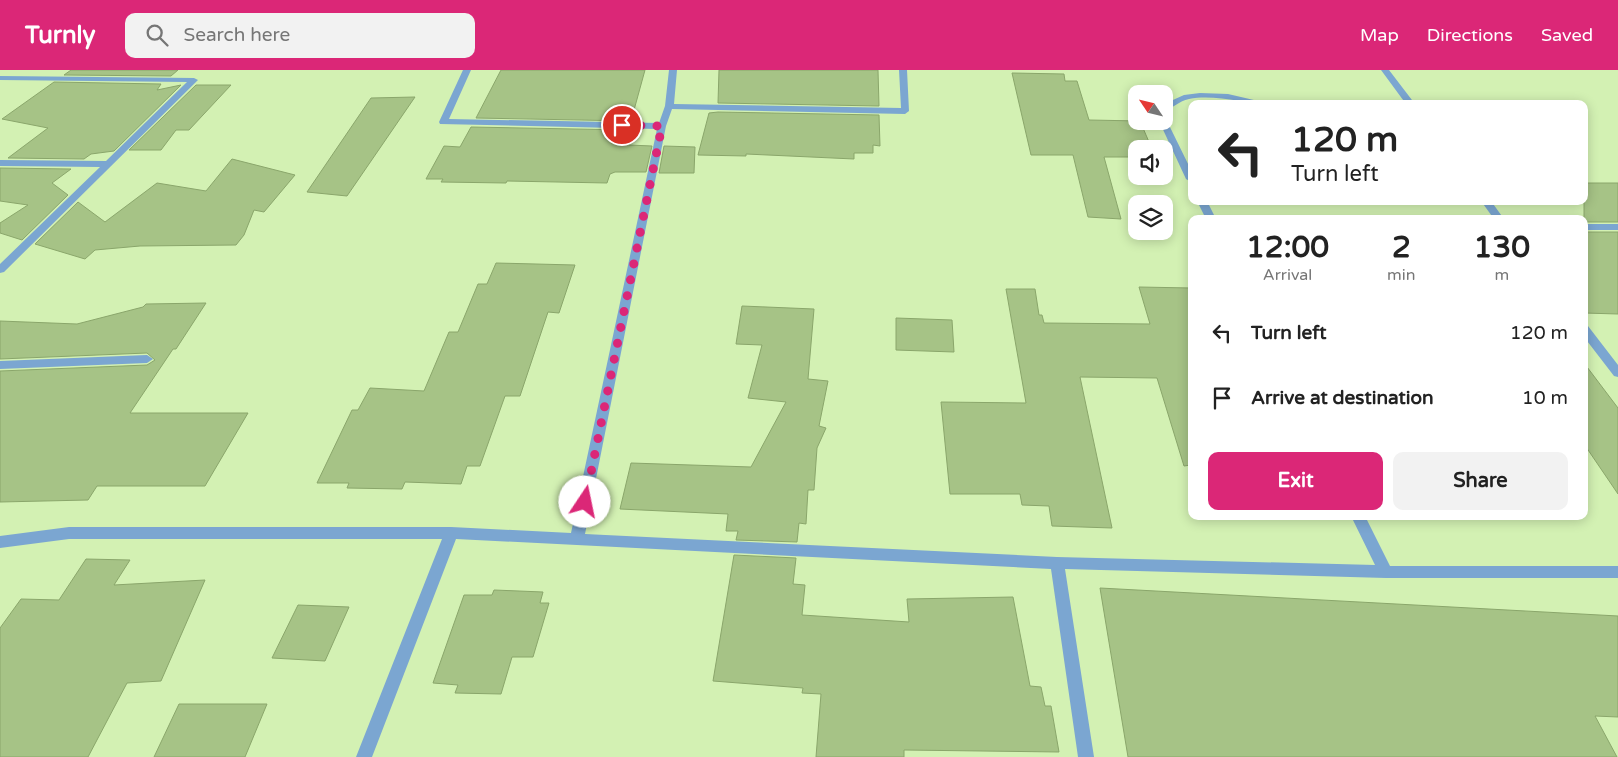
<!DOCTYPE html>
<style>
:root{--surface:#fff;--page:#f2f2f2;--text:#222;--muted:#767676;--accent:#db2777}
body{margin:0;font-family:"Varela Round",sans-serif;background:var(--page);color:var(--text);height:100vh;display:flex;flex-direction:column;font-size:19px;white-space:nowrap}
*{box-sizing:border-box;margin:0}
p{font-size:16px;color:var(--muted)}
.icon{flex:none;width:28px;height:28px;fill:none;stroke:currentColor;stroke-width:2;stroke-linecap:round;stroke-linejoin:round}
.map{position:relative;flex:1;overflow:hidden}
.drawer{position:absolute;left:1188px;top:145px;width:400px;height:305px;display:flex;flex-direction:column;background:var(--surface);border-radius:10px;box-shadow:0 2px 12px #0003}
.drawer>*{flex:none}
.banner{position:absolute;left:1188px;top:30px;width:400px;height:105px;border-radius:10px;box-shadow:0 2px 12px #0003;background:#fff;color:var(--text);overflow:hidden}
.needle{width:32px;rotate:305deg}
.tools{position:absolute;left:1128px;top:15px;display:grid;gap:10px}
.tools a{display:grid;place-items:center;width:45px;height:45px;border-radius:10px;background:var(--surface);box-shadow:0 2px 12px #0003;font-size:25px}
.pin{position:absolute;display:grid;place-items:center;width:42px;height:42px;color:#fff;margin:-21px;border:2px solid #fff;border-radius:50%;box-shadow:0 1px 5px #0007}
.me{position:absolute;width:55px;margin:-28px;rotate:11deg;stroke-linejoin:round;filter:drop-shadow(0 0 4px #0008)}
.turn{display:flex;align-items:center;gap:18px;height:105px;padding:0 20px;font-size:22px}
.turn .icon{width:65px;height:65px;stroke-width:2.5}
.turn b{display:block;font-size:35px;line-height:42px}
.eta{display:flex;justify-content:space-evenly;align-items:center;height:85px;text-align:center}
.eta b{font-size:30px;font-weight:700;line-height:35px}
.action{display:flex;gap:10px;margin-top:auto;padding:10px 20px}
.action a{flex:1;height:58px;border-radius:10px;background:var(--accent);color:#fff;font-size:20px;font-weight:700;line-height:58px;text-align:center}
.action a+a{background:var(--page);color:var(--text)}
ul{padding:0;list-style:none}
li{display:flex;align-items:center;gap:15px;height:65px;padding:0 20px}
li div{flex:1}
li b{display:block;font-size:19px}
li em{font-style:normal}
header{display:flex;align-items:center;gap:30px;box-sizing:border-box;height:70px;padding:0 25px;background:var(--accent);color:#fff}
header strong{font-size:24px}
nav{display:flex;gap:28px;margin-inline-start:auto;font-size:18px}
.search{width:350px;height:45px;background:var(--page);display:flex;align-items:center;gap:12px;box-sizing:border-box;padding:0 18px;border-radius:10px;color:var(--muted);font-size:19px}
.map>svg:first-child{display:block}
.building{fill:#a6c386;stroke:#8aa66b}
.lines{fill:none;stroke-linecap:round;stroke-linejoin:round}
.minor{fill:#7ba6d1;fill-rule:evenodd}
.route{stroke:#db2777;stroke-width:9;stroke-dasharray:0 16.2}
</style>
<header>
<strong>Turnly</strong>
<div class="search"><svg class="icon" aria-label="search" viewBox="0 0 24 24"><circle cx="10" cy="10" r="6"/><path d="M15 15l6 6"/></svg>Search here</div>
<nav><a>Map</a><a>Directions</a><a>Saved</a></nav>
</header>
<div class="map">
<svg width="1618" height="687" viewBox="0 0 1618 687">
<rect width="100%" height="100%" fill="#d3f1b3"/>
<path class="building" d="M71,0H178L171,6L64,5Z
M501,0H645L631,51L476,48Z
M719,0H878L879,36L718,33Z
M1012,3L1064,4L1065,11H1077L1089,50L1140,51L1152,79H1136V87H1104L1121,149L1088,147L1073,85H1031Z
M54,12L161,14L157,20L181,15L114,81L91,84L84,89L8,88L48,58L2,49Z
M196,15H231L189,60H176L161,80H129Z
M415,27L347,126L307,122L371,28Z
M718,42L879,45L880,76L873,75V83H854V89L746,84V86L698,85L709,43Z
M471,57L628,60L627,64H633L629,75L652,76L646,102H615L610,104L607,113L507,111L506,113L441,112L443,109H426L444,76L460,77Z
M664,76L695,77L694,103H659Z
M232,89L295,105L264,142L254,140L244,165L236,175L140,176L95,180L85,189L35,174L78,132L105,152L157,113L206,121Z
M0,98L71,99L52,113L68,125L22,170L0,163V153L28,135L0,131Z
M1584,113H1618V152H1584Z
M1584,162H1618V244L1584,243Z
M496,193L575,195L559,243L548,242L520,326H505L480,396H467L461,414L405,412L402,419L347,418L349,413H317L352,340H358L370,318L424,321L449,262H458L478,214H487Z
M1139,217L1191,218V395L1184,396L1157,308L1080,307L1112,458L1052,456L1049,436L1022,435L1020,424H950L941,332L1026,333L1006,219H1035L1039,245H1042L1044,253L1150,254Z
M206,233L176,279H173L130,343H248L205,416H97L88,430L0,432V301L147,295L155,290L147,283L0,289V251L77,254L143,237L146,234Z
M742,236L814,239L808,309L828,311L819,356L826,358L817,378L814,420H808L806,454L799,453L797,472L736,470L738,461H726L728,444L620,439L631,393L751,397L786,332L748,328L762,275L736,274Z
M896,248L952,250L954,282L896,280Z
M1584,293L1618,338V424L1584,374Z
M734,485L796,488L793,514L805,515L802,545L909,552L907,529L1013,527L1030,616L1041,617L1045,636H1051L1059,682L904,680V687H816L821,624L802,623L803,618L713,611Z
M86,489L130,490L114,515L205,510L161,611L127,613L88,687H0V558L21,529L59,530Z
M1100,518L1618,546V647L1595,646L1617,687H1128Z
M494,520L543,522L540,533H549L533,587H512L501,624L455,623L458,615L433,613L464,525H492Z
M298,535L349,537L325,591L272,588Z
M179,634H267L245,687H154Z"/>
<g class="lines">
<path class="minor" d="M463,0H471L449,49L659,53L665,36L669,0H677L674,34L901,38L899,0H907L909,41L905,44L672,39L666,56L585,464L1057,487L1375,495L1351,446H1365L1390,496H1618V508H1386L1065,499L1094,687H1078L1051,499L456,469L372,687H356L442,469H69L0,478V466L69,457H451L571,463L657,59L440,54L439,52Z
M1381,0H1389L1415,34H1406Z
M0,6L194,8L198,10L4,202L0,203V194L100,97L0,96V90L106,91L187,12L0,10Z
M1200,23L1228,24L1271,34C1244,34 1216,24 1189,29C1179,31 1173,38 1164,41V34L1184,25Z
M1164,49L1167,51L1191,100V112L1186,109L1159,51H1164Z
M1197,131H1207L1216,149H1206Z
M1481,131H1491L1504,149H1494Z
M1584,154H1618V160H1584Z
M1584,255L1588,256L1618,295V307L1614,306L1584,267Z
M147,285L153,289L147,293L0,299V291Z"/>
</g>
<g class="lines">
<path class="route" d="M585,432L662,56L622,55"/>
</g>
</svg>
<div class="tools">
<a><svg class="needle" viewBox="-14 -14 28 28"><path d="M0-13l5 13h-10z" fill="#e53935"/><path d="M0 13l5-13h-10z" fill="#767676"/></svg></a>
<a><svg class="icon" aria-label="sound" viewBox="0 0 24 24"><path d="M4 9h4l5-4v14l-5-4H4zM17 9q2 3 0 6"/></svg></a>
<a><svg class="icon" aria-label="layers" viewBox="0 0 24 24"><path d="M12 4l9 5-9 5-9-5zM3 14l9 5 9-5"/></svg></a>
</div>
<div class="pin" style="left:622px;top:55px;background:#d93025"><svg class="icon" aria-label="arrive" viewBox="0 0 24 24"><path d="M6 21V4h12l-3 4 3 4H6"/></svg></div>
<svg class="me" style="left:585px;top:432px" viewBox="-20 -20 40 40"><circle r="19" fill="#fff"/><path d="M0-13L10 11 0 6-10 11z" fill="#db2777"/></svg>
<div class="banner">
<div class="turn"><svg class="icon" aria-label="left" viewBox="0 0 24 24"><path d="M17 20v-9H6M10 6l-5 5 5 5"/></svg><div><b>120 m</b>Turn left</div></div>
</div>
<section class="drawer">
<div class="eta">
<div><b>12:00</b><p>Arrival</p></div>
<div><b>2</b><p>min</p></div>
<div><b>130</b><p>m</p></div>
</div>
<ul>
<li><svg class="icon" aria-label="left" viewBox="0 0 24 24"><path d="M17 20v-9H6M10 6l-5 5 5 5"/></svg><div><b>Turn left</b></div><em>120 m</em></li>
<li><svg class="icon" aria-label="arrive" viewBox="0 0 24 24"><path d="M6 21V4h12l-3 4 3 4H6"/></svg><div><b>Arrive at destination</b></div><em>10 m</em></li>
</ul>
<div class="action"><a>Exit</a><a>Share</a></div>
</section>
</div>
